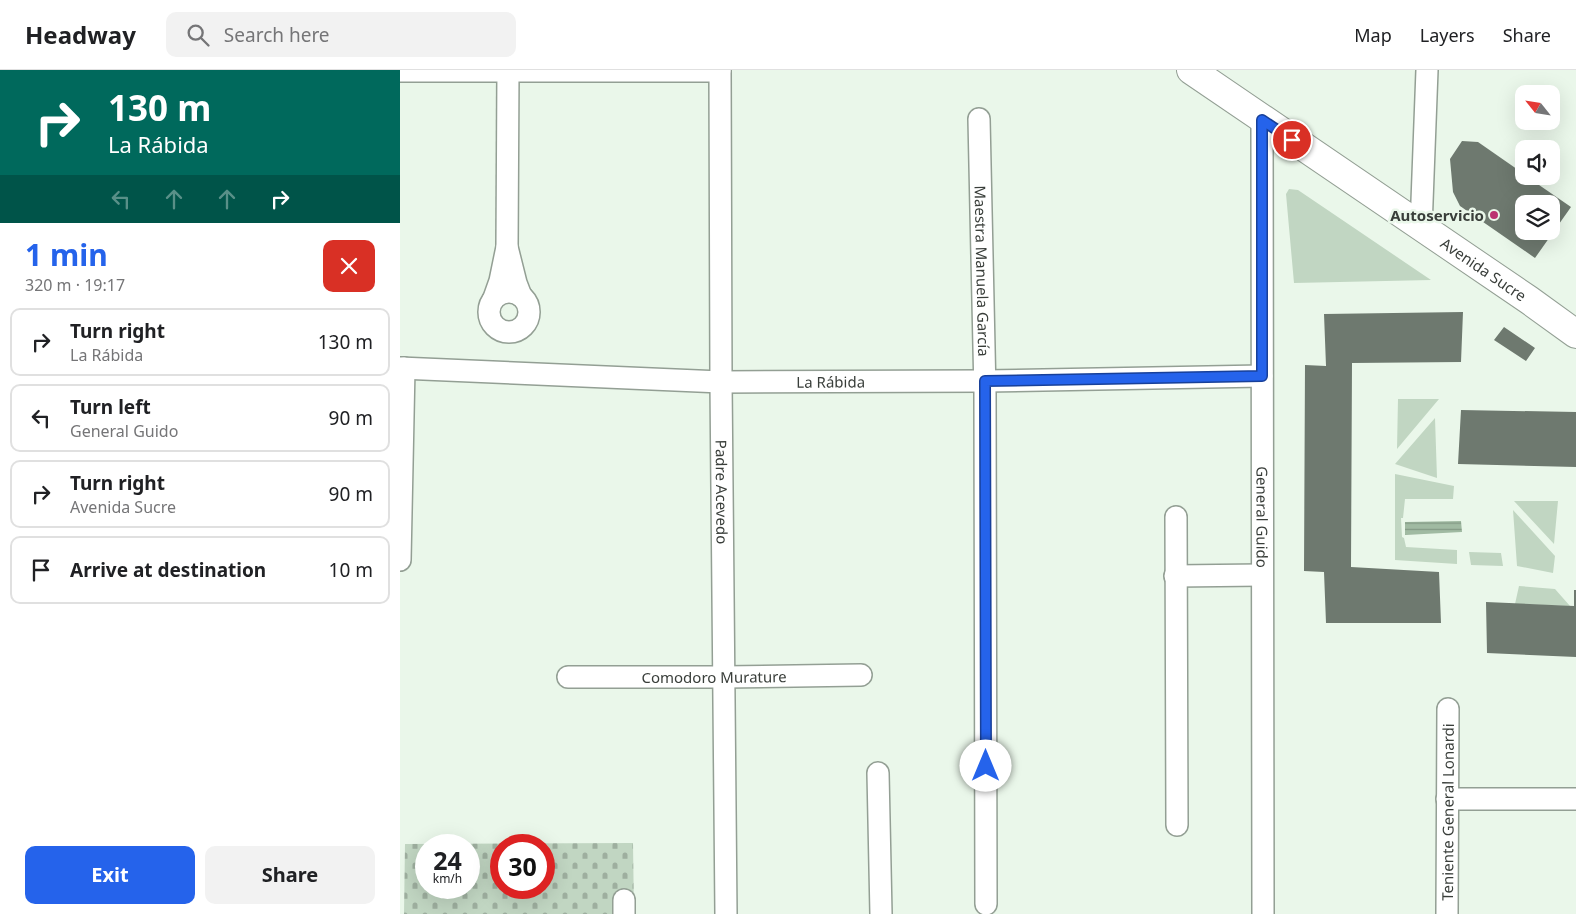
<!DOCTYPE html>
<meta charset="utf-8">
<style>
:root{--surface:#fff;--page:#f2f2f2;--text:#202124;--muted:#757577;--line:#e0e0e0;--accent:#2563eb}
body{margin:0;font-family:"Noto Sans",sans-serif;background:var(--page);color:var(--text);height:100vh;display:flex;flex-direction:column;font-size:19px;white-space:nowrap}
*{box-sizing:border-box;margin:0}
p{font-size:16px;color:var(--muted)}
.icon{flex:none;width:28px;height:28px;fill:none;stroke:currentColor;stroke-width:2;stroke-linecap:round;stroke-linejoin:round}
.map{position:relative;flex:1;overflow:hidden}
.sheet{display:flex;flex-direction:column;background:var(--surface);width:400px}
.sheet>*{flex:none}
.hud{background:#00695c;color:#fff;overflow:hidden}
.needle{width:32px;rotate:300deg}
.fabs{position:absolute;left:1115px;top:15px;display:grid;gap:10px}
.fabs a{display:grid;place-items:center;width:45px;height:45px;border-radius:10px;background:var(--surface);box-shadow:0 5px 20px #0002;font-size:25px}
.speed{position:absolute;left:15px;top:764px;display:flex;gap:10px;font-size:25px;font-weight:700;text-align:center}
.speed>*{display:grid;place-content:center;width:65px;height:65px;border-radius:50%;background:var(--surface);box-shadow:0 5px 20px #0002;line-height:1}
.speed small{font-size:12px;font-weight:400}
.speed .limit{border:8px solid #d22;background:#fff;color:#111}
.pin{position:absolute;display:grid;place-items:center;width:42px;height:42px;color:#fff;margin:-21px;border:2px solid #fff;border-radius:50%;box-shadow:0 1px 5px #0007}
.me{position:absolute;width:55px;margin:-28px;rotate:0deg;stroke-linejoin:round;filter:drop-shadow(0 0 4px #0008)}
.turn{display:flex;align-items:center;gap:18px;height:105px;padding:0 25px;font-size:22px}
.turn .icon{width:65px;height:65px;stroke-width:2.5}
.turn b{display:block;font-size:35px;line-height:42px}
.lanes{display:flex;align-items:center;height:48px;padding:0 25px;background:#0003;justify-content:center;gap:25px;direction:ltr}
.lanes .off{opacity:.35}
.round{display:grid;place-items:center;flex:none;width:52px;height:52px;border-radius:10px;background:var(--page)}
.overview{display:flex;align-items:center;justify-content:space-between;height:85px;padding:0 25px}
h1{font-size:30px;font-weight:700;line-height:38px;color:var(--accent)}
.cta{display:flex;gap:10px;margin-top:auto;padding:10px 25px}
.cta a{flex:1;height:58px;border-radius:10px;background:var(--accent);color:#fff;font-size:20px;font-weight:700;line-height:58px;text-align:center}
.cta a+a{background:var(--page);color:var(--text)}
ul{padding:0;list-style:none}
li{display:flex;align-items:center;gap:15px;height:68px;margin:0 10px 8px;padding:0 15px;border:2px solid var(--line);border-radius:10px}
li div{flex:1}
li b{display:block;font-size:19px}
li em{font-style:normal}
header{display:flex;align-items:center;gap:30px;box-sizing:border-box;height:70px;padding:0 25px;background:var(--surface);border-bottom:1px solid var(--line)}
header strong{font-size:24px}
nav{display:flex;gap:28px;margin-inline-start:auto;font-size:18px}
.search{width:350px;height:45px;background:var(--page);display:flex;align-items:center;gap:12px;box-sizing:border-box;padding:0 18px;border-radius:10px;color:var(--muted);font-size:19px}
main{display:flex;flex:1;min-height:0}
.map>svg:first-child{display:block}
.cemetery{fill:url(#cemetery-stones);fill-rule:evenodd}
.park{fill:#c1d6c2}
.water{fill:url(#water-rules)}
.building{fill:#6e796f;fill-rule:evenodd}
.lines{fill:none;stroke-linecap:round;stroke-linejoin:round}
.minor-casing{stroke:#939f94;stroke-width:24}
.major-casing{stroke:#939f94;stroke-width:30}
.minor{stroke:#fff;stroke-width:21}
.major{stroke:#fff;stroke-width:28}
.route-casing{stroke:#184099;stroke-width:12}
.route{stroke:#2563eb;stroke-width:9}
.poi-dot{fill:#bb3371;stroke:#eaf7ea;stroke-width:2}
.labels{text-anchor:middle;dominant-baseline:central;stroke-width:5;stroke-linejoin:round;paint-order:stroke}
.poi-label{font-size:15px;font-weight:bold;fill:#393e3a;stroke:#eaf7ea;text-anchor:end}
.street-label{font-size:15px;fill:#393e3a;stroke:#eaf7ea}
</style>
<header>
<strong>Headway</strong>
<div class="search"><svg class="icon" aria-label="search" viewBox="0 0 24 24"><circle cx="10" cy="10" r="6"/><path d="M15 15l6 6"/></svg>Search here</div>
<nav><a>Map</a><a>Layers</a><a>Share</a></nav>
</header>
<main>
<section class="sheet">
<div class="hud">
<div class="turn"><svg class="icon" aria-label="right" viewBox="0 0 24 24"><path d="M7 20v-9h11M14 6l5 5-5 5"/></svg><div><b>130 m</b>La Rábida</div></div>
<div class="lanes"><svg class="icon off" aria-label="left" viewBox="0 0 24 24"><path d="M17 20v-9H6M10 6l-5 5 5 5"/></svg><svg class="icon off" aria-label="ahead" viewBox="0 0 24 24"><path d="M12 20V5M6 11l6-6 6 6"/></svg><svg class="icon off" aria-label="ahead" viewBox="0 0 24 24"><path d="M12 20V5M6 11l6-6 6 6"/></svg><svg class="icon" aria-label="right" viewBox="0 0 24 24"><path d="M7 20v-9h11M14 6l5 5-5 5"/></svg></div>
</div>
<div class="overview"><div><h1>1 min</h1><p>320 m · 19:17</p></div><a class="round" style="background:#d93025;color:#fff"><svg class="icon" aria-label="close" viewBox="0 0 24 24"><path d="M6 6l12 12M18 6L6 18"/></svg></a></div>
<ul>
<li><svg class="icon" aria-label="right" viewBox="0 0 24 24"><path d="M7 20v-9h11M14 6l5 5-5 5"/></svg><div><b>Turn right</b><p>La Rábida</p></div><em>130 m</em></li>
<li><svg class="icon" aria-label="left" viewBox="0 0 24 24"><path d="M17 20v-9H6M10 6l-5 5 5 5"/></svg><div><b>Turn left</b><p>General Guido</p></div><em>90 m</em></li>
<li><svg class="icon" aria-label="right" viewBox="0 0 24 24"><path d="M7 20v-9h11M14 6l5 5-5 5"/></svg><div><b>Turn right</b><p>Avenida Sucre</p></div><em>90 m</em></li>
<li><svg class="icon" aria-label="arrive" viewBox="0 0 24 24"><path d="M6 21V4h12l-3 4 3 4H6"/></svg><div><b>Arrive at destination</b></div><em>10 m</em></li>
</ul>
<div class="cta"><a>Exit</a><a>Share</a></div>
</section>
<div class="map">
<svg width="1176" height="844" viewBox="0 0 1176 844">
<defs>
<pattern id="cemetery-stones" width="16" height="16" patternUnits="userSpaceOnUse" patternTransform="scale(1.25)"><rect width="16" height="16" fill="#c1d6c2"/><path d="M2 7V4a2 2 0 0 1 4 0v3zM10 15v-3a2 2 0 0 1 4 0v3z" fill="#9eaf9f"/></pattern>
<pattern id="water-rules" width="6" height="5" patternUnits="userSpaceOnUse" patternTransform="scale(1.25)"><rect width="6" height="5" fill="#a0baa2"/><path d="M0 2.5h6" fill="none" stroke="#839985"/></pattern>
</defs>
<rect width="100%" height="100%" fill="#eaf7ea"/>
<path class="cemetery" d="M233,773L234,844H4L5,774ZM26,775H69V818H26ZM101,775H144V818H101Z"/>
<path class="park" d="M889,119L898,120L1031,210L894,213L886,124Z
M998,329H1039L997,379Z
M1035,348L1037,408L995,394Z
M995,404L1054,416L1053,429H1005L1003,448H1001L1002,467L1004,468L1006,477L1057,480V494L995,490Z
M1114,431H1158L1154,474Z
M1113,440L1155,486L1153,503L1117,496Z
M1069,482L1101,483L1103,496L1071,495Z
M1119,516L1155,519L1170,536L1115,534Z"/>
<path class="water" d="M1061,451L1062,462L1005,465V452Z"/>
<path class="building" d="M1062,71L1078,72L1124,104V106H1126L1171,137L1135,188L1060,136L1053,122L1050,89ZM1124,134H1151V161H1124Z
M1063,242L1061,292L952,293L951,497L1039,502L1041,553H926L924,502L904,501L905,295L926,296L924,244Z
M1104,257L1135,278L1126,291L1094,270Z
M1061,340L1176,342V397L1058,394Z
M1174,520H1176V587L1087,583L1086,532L1174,536Z"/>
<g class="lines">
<defs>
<g id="minor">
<path id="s1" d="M320,0L321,312L326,844"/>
<path d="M0,1H320"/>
<path id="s2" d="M579,49L585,323L586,834"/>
<path id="s3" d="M862,49L863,844"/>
<path d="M1021,158L1027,0"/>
<path d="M107,177L108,0"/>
<circle cx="109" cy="242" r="20"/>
<path d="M94,228L100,211L107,177L116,213L121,226"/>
<path id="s4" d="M0,298L321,312L585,311L862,306"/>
<path d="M776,447L777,755"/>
<path d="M0,490L4,298"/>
<path d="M775,506L862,505"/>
<path id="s5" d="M168,607H324L461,605"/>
<path d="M478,703L481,844"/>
<path d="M1047,729H1176"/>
<path d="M224,830V844"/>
<path id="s6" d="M1047,844L1048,639"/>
</g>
<g id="major">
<path id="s7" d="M791,0L1129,230L1176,264"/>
</g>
</defs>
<use href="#minor" class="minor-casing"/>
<use href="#major" class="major-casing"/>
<use href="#minor" class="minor"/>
<use href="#major" class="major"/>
</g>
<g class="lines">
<defs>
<path id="route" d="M586,696L585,311L862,306V50L892,70"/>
</defs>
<use href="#route" class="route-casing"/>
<use href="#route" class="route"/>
</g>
<circle class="poi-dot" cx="1094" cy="145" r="5"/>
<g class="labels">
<g class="poi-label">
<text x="1084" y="145">Autoservicio</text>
</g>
<g class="street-label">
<text stroke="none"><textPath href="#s7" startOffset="354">Avenida Sucre</textPath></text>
<text stroke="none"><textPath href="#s2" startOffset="152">Maestra Manuela García</textPath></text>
<text stroke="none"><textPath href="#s4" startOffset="431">La Rábida</textPath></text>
<text stroke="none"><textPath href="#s1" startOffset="422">Padre Acevedo</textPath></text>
<text stroke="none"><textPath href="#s3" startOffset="398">General Guido</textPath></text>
<text stroke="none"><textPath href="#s5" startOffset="146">Comodoro Murature</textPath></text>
<text stroke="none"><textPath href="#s6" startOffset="102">Teniente General Lonardi</textPath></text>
</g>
</g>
</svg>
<div class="fabs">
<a><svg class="needle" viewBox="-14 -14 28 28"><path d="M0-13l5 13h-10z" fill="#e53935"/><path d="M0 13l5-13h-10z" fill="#757577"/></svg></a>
<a><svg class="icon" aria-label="sound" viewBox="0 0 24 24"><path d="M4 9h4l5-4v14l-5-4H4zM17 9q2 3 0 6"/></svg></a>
<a><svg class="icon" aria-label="layers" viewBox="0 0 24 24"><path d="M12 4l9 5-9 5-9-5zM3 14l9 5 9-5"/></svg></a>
</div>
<div class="speed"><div>24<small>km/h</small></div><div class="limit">30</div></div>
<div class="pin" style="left:892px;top:70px;background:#d93025"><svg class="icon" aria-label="arrive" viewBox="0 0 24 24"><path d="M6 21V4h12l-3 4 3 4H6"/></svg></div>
<svg class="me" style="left:586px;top:696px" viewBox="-20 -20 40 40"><circle r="19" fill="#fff"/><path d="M0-13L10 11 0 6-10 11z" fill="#2563eb"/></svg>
</div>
</main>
